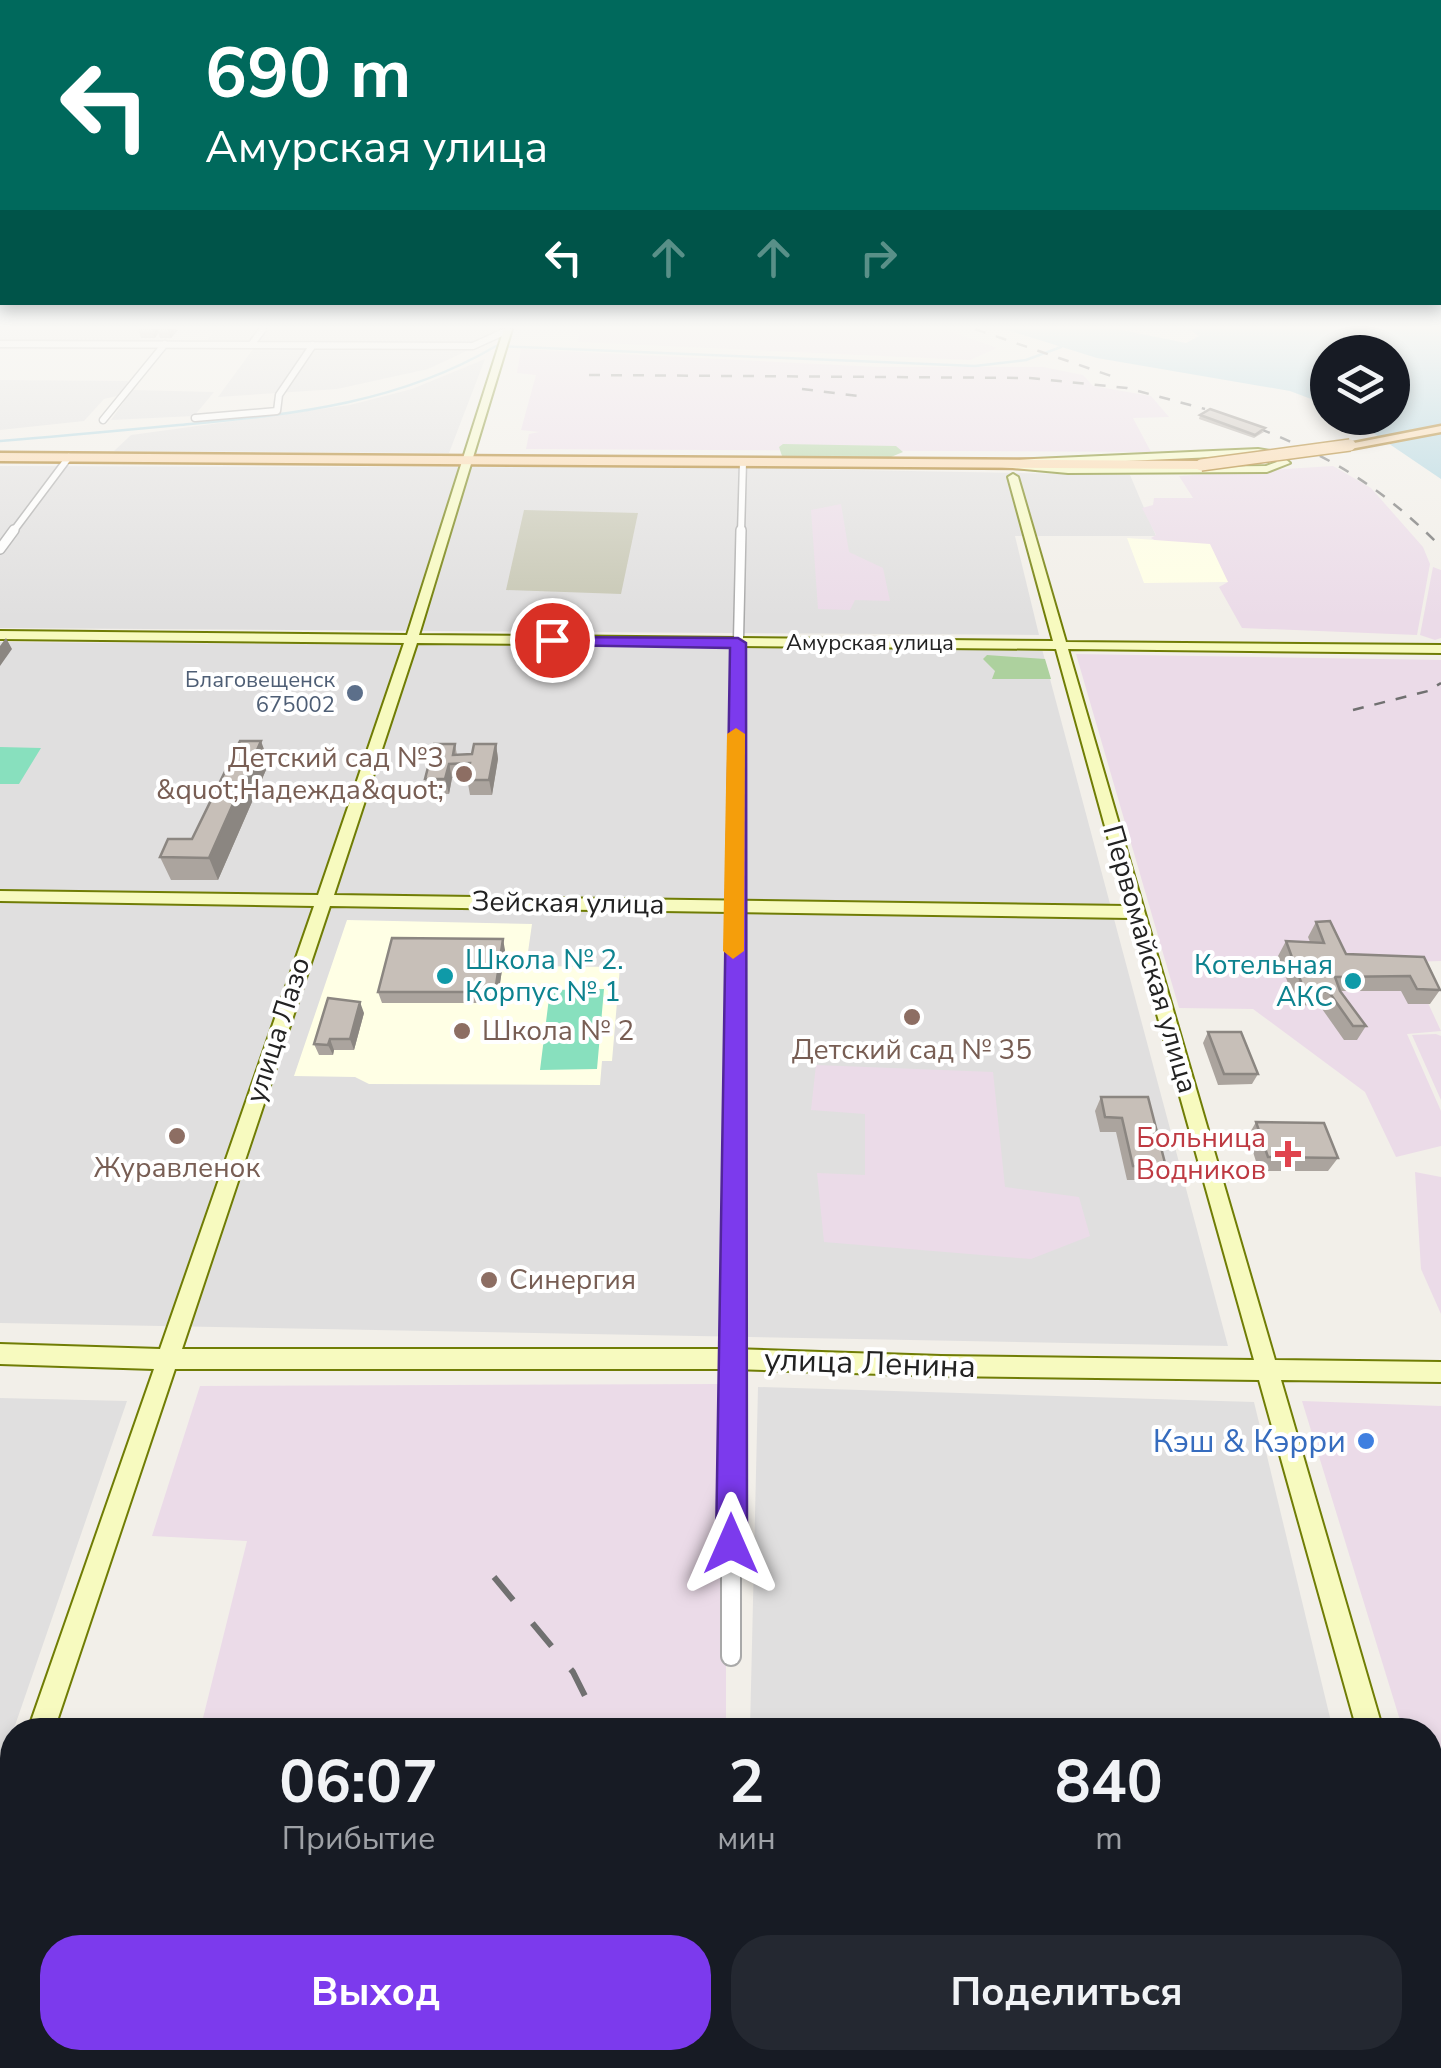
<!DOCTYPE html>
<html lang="ru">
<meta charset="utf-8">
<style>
:root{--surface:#171b24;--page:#242831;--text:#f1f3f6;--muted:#9ea1a6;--accent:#7c3aed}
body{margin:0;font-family:"Nunito Sans",sans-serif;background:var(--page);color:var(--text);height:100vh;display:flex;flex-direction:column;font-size:38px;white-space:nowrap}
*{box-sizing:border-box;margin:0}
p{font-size:32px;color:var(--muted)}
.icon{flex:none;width:55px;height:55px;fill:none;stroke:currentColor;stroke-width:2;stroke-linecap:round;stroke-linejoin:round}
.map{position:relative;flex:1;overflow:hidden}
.sheet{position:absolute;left:0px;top:1718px;width:1442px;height:352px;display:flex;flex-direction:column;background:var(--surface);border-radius:40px 40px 0 0;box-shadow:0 5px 15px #0003}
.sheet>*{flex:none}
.banner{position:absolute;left:0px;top:0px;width:1442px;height:305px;box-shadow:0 5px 15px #0003;background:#00695c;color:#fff;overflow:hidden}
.tools{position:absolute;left:1310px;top:335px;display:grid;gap:20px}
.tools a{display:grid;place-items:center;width:100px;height:100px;border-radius:50%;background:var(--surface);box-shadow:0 5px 15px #0003;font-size:50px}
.pin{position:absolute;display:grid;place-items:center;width:85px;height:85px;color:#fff;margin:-42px;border:5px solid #fff;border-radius:50%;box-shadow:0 2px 10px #0007}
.me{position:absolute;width:110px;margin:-55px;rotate:0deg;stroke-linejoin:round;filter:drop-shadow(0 0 8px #0008)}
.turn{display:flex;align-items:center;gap:35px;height:210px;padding:0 40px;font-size:45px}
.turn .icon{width:130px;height:130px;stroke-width:2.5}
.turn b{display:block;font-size:70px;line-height:85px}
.lanes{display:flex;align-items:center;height:95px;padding:0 40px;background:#0003;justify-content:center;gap:50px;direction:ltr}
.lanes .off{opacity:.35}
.eta{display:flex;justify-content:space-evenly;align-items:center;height:170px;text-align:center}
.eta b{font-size:60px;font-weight:700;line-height:70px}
.cta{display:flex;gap:20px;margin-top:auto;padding:20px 40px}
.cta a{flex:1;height:115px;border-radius:40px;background:var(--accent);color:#fff;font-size:40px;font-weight:700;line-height:115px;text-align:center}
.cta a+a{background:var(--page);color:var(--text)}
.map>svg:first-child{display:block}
.residential{fill:#e0dfdf}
.industrial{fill:#ebdbe8}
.education{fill:#ffffe5}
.construction{fill:#c7c7b4}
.forest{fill:#add19e}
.pitch{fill:#88e0be}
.water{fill:#aad3df}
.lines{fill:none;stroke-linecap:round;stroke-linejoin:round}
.stream{stroke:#aad3df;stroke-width:2.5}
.street-far4-casing{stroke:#a9a9a9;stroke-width:9}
.street-far3-casing{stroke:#a9a9a9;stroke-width:12}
.street-far2-casing{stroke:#a9a9a9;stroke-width:15}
.street-far1-casing{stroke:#a9a9a9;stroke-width:19}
.street-casing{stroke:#a9a9a9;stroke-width:22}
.secondary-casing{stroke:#707d05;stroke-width:4}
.primary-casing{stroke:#a06b00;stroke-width:5}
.street-far4{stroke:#fff;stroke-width:6}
.street-far3{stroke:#fff;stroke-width:9}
.street-far2{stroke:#fff;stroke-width:10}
.street-far1{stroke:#fff;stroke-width:14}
.street{stroke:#fff;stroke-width:18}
.secondary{fill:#f7fabf;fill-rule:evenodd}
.primary{fill:#fcd6a4;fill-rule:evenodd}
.rail-far1{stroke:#707070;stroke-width:2.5;stroke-dasharray:11 11;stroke-linecap:butt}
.rail{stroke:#707070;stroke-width:6;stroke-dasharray:30 30;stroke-linecap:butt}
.primary-bridge-casing{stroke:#a06b00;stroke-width:14;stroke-linecap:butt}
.primary-bridge{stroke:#fcd6a4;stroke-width:11}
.wall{fill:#aba49e}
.shaded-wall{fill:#8b8681}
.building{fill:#c7bfb8;stroke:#8b8681;stroke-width:2.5}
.route{fill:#7c3aed;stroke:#51269a;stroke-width:2.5}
.slow{fill:#f59e0b}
.service-dot{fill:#5c6f8a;stroke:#fff;stroke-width:4}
.education-dot{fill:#8d6e63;stroke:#fff;stroke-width:4}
.culture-dot{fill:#0f9aa8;stroke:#fff;stroke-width:4}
.health-dot{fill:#e0444e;stroke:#fff;stroke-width:4}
.shop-dot{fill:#3f7fe0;stroke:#fff;stroke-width:4}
.labels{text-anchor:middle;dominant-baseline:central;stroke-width:8;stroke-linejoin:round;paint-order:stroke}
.far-street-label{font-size:22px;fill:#222;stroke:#fff}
.far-service-label{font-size:22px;fill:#4e5e75;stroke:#fff;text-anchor:end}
.education-label{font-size:28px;fill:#785e54;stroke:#fff;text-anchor:start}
.street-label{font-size:28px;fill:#222;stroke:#fff}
.culture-label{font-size:28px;fill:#0d838f;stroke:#fff;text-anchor:start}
.health-label{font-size:28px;fill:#be3a42;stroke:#fff;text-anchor:end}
.near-street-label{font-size:32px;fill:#222;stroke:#fff}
.near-shop-label{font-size:32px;fill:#366cbe;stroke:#fff;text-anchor:end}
</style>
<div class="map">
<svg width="1441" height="2068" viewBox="0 0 1441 2068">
<rect width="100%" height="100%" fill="#f2efe9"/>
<path class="residential" d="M0,329H178L170,339L160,341L0,342Z
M208,329H498L475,347L428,369L337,389L218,397L259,341H207L212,333Z
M485,359L449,453L114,451L131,435L350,405L412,389Z
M0,380L127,381L129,382L117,396L104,399L84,421L0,430Z
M132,390L214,392L194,416L111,420Z
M0,466L746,468L1130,475L1156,536H1015L1039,635L0,628Z
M0,642L1042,649L1228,1346L0,1323Z
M758,1387L1254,1402L1333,1730H750Z
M0,1398L127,1401L0,1769Z"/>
<path class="industrial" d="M580,329H944L997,348L970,360L578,342Z
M521,349L878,367H1043L1083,375L1093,386L1151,396L1169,417L1133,418L1151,452L526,449L529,434L539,432L521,430L536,375L517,373Z
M1333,466L1371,488L1423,547L1430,564L1417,635L1242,628L1219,587L1228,582L1151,538L1156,535L1142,508L1153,505L1154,498H1193L1179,476Z
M841,504L849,552L883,568L890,601L855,600L850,610L818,609L811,510Z
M1433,567L1441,570V638L1435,640L1420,635Z
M1076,654L1441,660V961L1409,962L1441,1031L1407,1034L1441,1111V1146L1396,1157L1365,1092L1253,1009L1179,1008Z
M1436,1034L1441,1036V1100L1412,1035Z
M816,1065L993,1072L1005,1187L1079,1197L1090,1236L1031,1259L824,1242L817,1173L865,1175V1114L811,1110Z
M1415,1172L1441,1177V1314L1421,1269Z
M718,1384L726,1512V1730H200L247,1541L152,1536L200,1386Z
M1302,1401L1441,1406V1819L1430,1817V1730H1403Z
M117,2058H727V2068H114Z"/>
<path class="education" d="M1127,538L1210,544L1228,582L1144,583Z
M347,920L532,924L526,966L620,967L612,1061H602L600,1085L369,1084L355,1077L294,1076Z"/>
<path class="construction" d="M524,510L638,513L621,594L506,590Z"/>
<path class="forest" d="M783,444L896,446L903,452L891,457L782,456L779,447Z
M987,655L1045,659L1051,679H992L995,671L983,659Z"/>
<path class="pitch" d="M0,747L41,748L19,784H0Z
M604,989L597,1069L540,1070L550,990Z"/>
<path class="water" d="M1004,329H1117L1186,343L1199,336L1188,329H1441V479L1351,418H1392V352H1328L1327,405L1290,391L1097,358Z"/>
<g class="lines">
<path class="stream" d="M0,441C63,436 126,430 190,424C298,414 401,402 496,346L975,366L1026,360L1061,347"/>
<defs>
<path id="street-far4" d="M0,344L473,346L508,330
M251,345L263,329
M195,418L277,411L279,395L313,345
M103,420L165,344
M12,533L69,457
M741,533L743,462"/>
<path id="street-far3" d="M0,549L14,530
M735,791L741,530"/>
<path id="street-far2" d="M732,1119L735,789"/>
<path id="street-far1" d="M731,1537L732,1117"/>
<path id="street" d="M731,1656V1535"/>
<path id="secondary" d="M504,329H512L419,635L1053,641L1008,477L1013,474L1018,477L1066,642L1441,645V653L1068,649L1275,1360L1441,1362V1382L1281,1380L1383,1730H1357L1259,1380L941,1376L732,1369H175L54,1730H28L154,1369L0,1364V1344L160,1349L314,906L0,901V891L318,895L404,643L0,639V631L407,635ZM417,643L1056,649L1127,906L334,895ZM330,906L1130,918L1254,1360L941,1356L732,1349H182Z
M1258,449L1277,452L1290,463L1267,472L1068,473L1002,467L997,464L1002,461L1034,459ZM1258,455L1270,457L1277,462L1266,466L1101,468L1037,465Z
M12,1801V1855L10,1862L0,1866V1810L2,1804Z
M1430,1924L1441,1930V1990L1430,1984Z"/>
<path id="primary" d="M1441,426V432L1350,449L1344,445Z
M0,453L1201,461L1207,465L1201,469L0,461Z"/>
</defs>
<use href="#street-far4" class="street-far4-casing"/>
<use href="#street-far3" class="street-far3-casing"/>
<use href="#street-far2" class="street-far2-casing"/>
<use href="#street-far1" class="street-far1-casing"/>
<use href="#street" class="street-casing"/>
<use href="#secondary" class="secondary-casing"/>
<use href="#primary" class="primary-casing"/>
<use href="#street-far4" class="street-far4"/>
<use href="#street-far3" class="street-far3"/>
<use href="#street-far2" class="street-far2"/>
<use href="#street-far1" class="street-far1"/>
<use href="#street" class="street"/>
<use href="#secondary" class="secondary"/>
<use href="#primary" class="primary"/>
<path class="rail-far1" d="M975,329L1117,378
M589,375L1030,378L1127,388L1205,409
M802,389L866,397
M1239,421C1323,452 1378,483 1441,547
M1353,710L1428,691L1441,683"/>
<path class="rail" d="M494,1577L573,1672L602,1730
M686,2058L687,2068
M720,2068L721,2058"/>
<defs>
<path id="primary-bridge" d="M1201,465L1350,445"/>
</defs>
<use href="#primary-bridge" class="primary-bridge-casing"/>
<use href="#primary-bridge" class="primary-bridge"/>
</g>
<path class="wall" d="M138,329H177L178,330L171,338H160L158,333L155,338H141Z
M1200,415L1264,432L1254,438L1199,419Z
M455,744L457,755L472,754L496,744L498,759L492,795H470L467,778H452L449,794H429L425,779Z
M269,763L218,880H171L160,857L192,839Z
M1316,922L1346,954L1424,957L1440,990L1430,1004H1408L1401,991H1340L1366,1026L1357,1040H1344L1320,1006L1296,1005L1278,956L1286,941L1310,942L1308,937Z
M505,950L497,1003H382L378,992Z
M364,1013L354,1050H334L333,1055H319L314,1044Z
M1208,1032L1258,1074L1252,1084L1218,1085L1203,1043Z
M1101,1097L1166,1167L1159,1180H1127L1116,1132H1100L1095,1111Z
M1256,1122L1338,1158L1328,1171H1259L1248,1136Z"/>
<path class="shaded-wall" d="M152,329H160L157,330L158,333L155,338Z
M169,329L178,330L171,338L168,330Z
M6,638L12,649L0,666V646Z
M261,741L269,763L218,880L209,858Z
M496,744L498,759L492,795L489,780Z
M449,764L452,778L449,794L445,779Z
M503,939L505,950L497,1003L495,992Z
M360,1002L364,1013L354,1050L350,1039Z
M330,1039L334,1050L333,1055L328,1045Z"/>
<path class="building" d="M1210,409L1265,428L1255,435L1200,415Z
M240,741H261L209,858L160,857L168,839H192Z
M434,744H455L453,755L472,754L474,744H496L489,780H467L470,763L449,764L445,779H425Z
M1330,921L1346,954L1424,957L1440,990L1417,989L1410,976L1335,977L1340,991L1366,1026H1353L1329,992L1304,990L1286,941L1324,943L1316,922Z
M392,938L503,939L495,992H378Z
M328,998L360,1002L350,1039H330L328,1045L314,1044Z
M1208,1032H1241L1258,1074H1224Z
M1101,1097H1148L1166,1167L1133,1166L1122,1118L1105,1117Z
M1256,1122L1324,1123L1338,1158L1268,1157Z"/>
<linearGradient id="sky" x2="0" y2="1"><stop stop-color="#8fc0e4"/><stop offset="0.53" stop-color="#f9f8f5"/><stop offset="1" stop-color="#f9f8f5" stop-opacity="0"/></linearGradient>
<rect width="1441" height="618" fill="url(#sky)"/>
<path class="route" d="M547,637L738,638L746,643L747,1544L742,1555L731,1560L720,1555L716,1544L730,648L552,645L547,644Z"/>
<path class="slow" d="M736,728L745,734L744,951L733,959L723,951L727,734Z"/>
<circle class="service-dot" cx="355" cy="693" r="10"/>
<g class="education-dot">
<circle cx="464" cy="774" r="10"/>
<circle cx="912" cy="1017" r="10"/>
<circle cx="462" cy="1031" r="10"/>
<circle cx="177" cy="1136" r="10"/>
<circle cx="489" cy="1280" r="10"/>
</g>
<g class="culture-dot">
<circle cx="445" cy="976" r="10"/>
<circle cx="1353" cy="981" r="10"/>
</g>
<path class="health-dot" d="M1283 1139h10v10h10v10h-10v10h-10v-10h-10v-10h10z"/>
<circle class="shop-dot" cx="1366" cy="1441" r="10"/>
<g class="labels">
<g class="far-street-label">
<text x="870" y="643">Амурская улица</text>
</g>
<g class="far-service-label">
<text x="335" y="680">Благовещенск<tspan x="335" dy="25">675002</tspan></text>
</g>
<g class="education-label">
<text x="444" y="758" text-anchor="end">Детский сад №3<tspan x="444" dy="32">&amp;quot;Надежда&amp;quot;</tspan></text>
<text x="482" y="1031">Школа № 2</text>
<text x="912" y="1050" text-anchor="middle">Детский сад № 35</text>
<text x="177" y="1168" text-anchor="middle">Журавленок</text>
<text x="509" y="1280">Синергия</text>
</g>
<g class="street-label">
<text transform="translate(568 903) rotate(1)">Зейская улица</text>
<text transform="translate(1150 959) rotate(74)">Первомайская улица</text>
<text transform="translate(278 1030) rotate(-72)">улица Лазо</text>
</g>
<g class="culture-label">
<text x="465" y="960">Школа № 2.<tspan x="465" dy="32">Корпус № 1</tspan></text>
<text x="1333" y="965" text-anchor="end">Котельная<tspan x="1333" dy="32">АКС</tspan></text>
</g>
<g class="health-label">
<text x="1266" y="1138">Больница<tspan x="1266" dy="32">Водников</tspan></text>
</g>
<g class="near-street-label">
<text transform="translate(870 1363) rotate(2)">улица Ленина</text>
</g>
<g class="near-shop-label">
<text x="1346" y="1441">Кэш &amp; Кэрри</text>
</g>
</g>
</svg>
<div class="tools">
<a><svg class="icon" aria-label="layers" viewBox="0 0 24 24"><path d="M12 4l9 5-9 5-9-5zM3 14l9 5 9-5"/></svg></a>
</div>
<div class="pin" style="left:552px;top:640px;background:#d93025"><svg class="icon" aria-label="arrive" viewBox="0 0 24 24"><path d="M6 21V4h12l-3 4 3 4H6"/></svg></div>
<svg class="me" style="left:731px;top:1544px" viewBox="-20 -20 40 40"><path d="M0-17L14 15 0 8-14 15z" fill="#7c3aed" stroke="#fff" stroke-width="4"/></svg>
<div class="banner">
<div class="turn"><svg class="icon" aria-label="left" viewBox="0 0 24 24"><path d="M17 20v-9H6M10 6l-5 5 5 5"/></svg><div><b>690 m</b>Амурская улица</div></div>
<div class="lanes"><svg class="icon" aria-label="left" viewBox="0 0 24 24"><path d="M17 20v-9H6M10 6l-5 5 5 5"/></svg><svg class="icon off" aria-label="ahead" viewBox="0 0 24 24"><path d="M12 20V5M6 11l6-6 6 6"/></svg><svg class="icon off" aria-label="ahead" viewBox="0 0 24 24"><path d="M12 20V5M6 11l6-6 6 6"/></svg><svg class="icon off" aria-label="right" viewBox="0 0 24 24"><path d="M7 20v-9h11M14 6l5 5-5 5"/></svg></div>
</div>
<section class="sheet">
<div class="eta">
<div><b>06:07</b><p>Прибытие</p></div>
<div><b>2</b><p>мин</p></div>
<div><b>840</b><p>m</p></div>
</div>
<div class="cta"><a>Выход</a><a>Поделиться</a></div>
</section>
</div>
